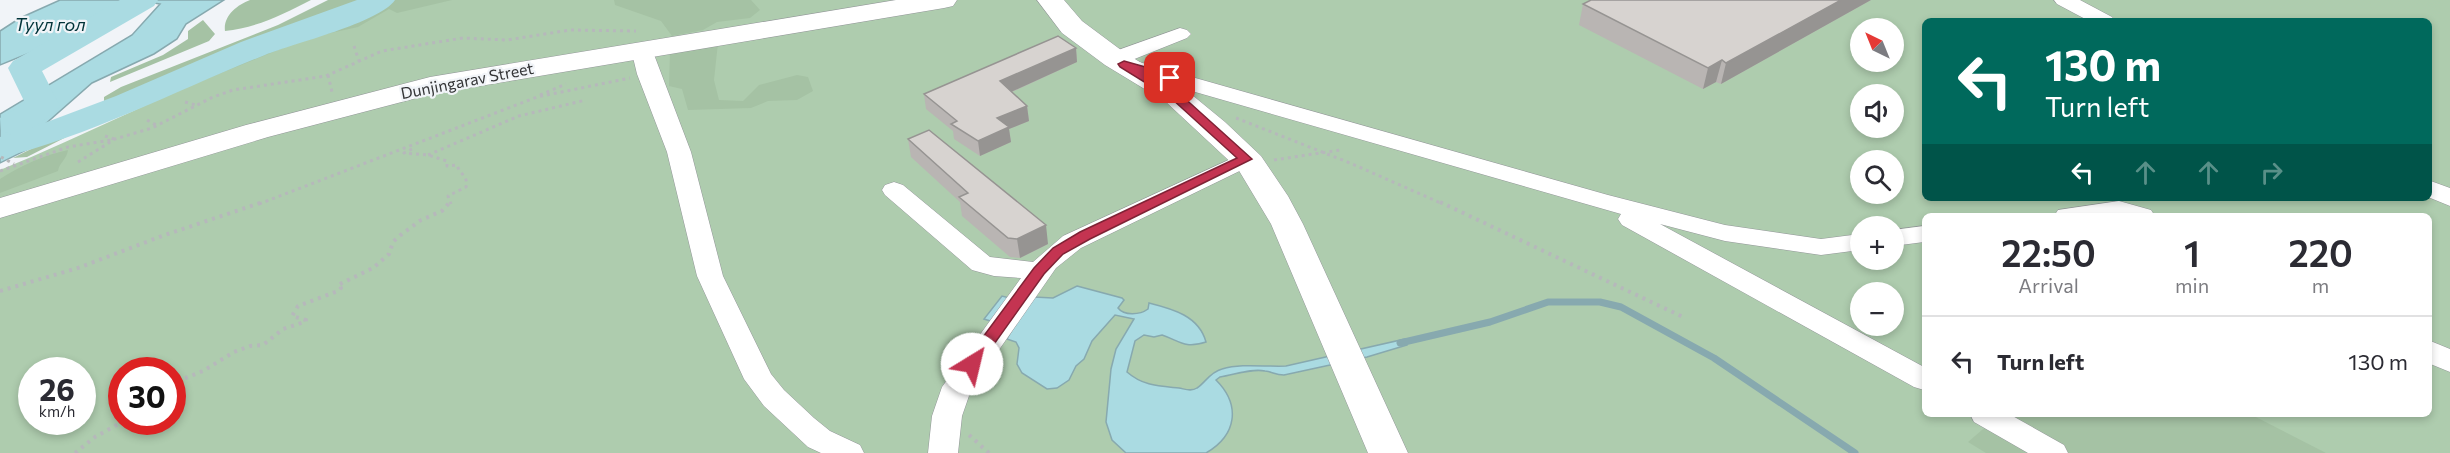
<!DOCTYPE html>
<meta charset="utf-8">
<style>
:root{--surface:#fff;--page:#f2f2f3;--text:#2b2b33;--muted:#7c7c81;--line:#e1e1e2}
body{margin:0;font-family:Commissioner,sans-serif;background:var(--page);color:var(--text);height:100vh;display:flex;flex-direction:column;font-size:22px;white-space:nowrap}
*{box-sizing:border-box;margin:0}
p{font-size:20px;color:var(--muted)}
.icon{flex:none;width:33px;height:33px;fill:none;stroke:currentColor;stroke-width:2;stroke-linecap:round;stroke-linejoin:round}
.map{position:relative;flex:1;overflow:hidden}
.side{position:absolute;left:1922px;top:213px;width:510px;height:204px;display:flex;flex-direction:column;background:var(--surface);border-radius:9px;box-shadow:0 3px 9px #0003}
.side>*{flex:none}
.top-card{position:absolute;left:1922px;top:18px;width:510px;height:183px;border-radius:9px;box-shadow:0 3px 9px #0003;background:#00695c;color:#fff;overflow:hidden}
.needle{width:39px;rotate:317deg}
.fabs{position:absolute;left:1850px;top:18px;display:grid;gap:12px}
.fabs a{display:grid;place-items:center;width:54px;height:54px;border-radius:50%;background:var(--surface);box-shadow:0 3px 9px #0003;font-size:30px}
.speed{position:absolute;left:18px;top:357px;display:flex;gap:12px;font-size:30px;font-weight:700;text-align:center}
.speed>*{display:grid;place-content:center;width:78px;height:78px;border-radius:50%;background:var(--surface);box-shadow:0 3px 9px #0003;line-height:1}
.speed small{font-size:15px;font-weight:400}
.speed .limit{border:9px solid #d22;background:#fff;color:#111}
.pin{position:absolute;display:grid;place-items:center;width:51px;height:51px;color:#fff;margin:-26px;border-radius:12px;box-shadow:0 3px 9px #0006}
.me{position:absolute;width:66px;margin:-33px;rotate:36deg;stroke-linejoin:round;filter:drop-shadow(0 0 4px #0008)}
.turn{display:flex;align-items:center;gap:21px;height:126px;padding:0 24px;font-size:27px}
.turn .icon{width:78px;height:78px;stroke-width:2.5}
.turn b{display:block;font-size:42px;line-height:51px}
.lanes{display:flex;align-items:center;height:57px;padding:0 24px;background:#0003;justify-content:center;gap:30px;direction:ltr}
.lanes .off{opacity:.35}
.eta{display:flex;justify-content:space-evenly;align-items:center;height:102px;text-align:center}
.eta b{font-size:36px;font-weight:600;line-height:42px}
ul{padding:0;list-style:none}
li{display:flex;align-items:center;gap:18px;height:90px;padding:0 24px;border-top:2px solid var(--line)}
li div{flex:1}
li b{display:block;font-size:22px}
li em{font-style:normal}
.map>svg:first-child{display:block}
.green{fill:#aeccae;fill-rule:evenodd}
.forest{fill:#a5c2a4}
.water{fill:#aadbe2;stroke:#87a9af;stroke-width:1.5}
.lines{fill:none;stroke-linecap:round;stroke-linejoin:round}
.stream{stroke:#87a9af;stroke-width:7}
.river{fill:#aadbe2;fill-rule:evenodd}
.street-casing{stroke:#939699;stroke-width:1}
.secondary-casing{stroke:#939699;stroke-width:1}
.primary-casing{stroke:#939699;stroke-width:1}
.path-far1{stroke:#b6b8bb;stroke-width:3;stroke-dasharray:3 4;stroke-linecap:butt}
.path{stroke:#b6b8bb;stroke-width:4;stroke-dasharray:3 5;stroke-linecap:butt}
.street{fill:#fff;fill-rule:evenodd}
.secondary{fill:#fff;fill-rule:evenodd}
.primary{fill:#fff;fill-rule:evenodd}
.wall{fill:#b9b5b3}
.shaded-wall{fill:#969492}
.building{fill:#d7d3d0;stroke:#969492;stroke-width:1.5}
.route{fill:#c43451;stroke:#7f2235;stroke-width:1.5}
.labels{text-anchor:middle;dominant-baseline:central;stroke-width:4.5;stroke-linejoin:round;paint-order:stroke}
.street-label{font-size:16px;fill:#343537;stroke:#f1f4f8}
.water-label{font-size:18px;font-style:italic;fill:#013339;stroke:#f1f4f8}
</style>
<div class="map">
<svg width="2450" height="453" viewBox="0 0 2450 453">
<rect width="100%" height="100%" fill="#f1f4f8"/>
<path class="green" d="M413,0H2450V453H0V170C96,131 187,83 283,44C325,27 370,15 413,0ZM1924,21H2428V198H1924ZM1860,28H1893V62H1860ZM1860,94H1893V128H1860ZM1860,160H1893V194H1860ZM1924,216H2428V414H1924ZM1860,226H1893V260H1860ZM1860,292H1893V326H1860ZM32,370H82V422H32ZM122,370H172V422H122Z"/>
<path class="forest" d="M250,0H311C284,14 256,28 225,31C223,16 237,5 250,0Z
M328,0H372C334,22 292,27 252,42C202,61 155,87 104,102V97L121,87L278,25Z
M386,0H452L397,13L389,9L358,27L308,38L82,129L27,157L13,158L97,116L282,42L351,19Z
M614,0H751L760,10L750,18L717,22L703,30L672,36L661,21L615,5Z
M203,20L215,34L209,41L110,82L111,77L163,55L188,39V31Z
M718,43L714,80L719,100L743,101L759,85L797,75L808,77L813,91L797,100L768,101L751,108L688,110L682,89L669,86L670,52Z
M68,150C67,159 59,163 58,171L0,193V179C20,166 44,155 68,150Z
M1994,414H2250L2326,453H1986L1968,442L1997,417Z"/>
<path class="water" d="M60,0H224L186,24L177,39L154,54L92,83L34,134L54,127L69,129L0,163V114L132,35L160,4L136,0L54,43L0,65V31L20,18Z
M1077,286L1122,298L1124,300L1118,308C1124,316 1140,315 1148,309L1149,303C1173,309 1199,316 1206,342C1184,349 1180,341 1162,335L1154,337L1144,335L1135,341L1127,372C1143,386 1159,386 1179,388C1185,389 1191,392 1197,388C1205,383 1210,372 1222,369C1242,363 1265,367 1286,366L1405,339L1407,345L1367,357L1284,375C1275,375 1273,372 1265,371C1252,368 1234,375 1220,377L1216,380C1241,405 1237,435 1206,453H1126L1112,440L1106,422L1111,369L1116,349L1134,319L1115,315L1092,341L1084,359L1076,366L1069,380L1057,388L1047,389L1022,373L1017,364L1019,348L1016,342L1007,339L1013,328L984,319L1002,296L1029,303L1034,297L1053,298Z"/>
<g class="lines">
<path class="stream" d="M1400,343L1490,322L1548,302H1600L1621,307L1714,358L1855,453"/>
<path class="river" d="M120,0H158L154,6L42,71L60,106L55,113L31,128L116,96L241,42L357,0H395C379,23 294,43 265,55C177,90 93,135 0,158V137L11,134L1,131L0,118L25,103L8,68L13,61Z"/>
<defs>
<path id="street" d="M2054,0H2080L2112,17L2115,21H2089L2057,4Z
M1180,28L1187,30L1191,34L1187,38L1132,60L1608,195L1725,225L1821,239L1860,234V250L1821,255L1725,241L1660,224L1924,367V390L1914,387L1622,225L1618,219L1621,214L1122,71L1120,64H1107L1104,59L1107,54Z
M642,43L650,44L691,152L723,276L771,374L784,390L814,418L830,431L860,445L864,453H821L808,447L764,406L744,379L697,276L667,152L637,74L631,49L634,44Z
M1246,152L1254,154L1258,159L1254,164L1081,248L1056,268L971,390L962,416L958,453H928L932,416L942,387L1021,278L994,276L972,270L885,195L882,190L885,185L894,182L903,185L990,257L1033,262L1063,236Z
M2428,180L2450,188V206L2428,197Z
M2119,201L2151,210L2155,216H2054L2058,210Z
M1924,226V242L1893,246V230Z
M2428,340L2450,349V372L2428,363Z
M1970,414H2009L2064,445L2068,453H2028L1974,422Z"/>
<path id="secondary" d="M1037,0H1064L1082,21L1125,53L1186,90L1225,122L1261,156L1288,196L1303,224L1408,453H1368L1271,224L1238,169L1166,102L1105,65L1062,33Z"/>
<path id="primary" d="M896,0H957L953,6L944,8L432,94L268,137L0,218V198L246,125L430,77Z"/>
</defs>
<use href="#street" class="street-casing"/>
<use href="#secondary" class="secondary-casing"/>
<use href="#primary" class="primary-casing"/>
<path class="path-far1" d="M354,46L359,61
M328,75L332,92
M540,95L566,84
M185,102L196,105
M1236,118L1350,163L1443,204
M147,120L156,125
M105,136L114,139
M412,149L404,153L428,155L447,161V166L457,165C459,173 469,177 466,187L448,196L451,204
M428,155L519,116L586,100
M1,157L14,164
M1274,160L1340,150
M78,162L115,139L152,128L213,97L233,90L326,76L382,51L463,38L507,40L570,30L636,31
M0,171L68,147L111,140
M259,204L537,97L630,78"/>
<path class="path" d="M1440,202L1683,317
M0,291L78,268L162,236L263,202
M172,387L178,381L203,371L234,352L250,346L263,345L283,329L304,322L306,320L292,316L298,306L338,291L341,288L338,285L373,268L389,254L393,242L398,237L421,220L442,211L450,202
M969,435L989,453
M75,453L95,437L122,422"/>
<use href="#street" class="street"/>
<use href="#secondary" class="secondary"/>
<use href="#primary" class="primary"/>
</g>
<path class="wall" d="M1871,0L1721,84L1716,82L1703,89L1579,25L1583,4Z
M1076,48L1077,62L1012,92L1027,106L1029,121L1009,129L1011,142L980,156L954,139L953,131L926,109L924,94Z
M908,139L1048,244L1020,258L1010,257L962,216L960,202L911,157Z"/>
<path class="shaded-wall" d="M1841,0H1871L1721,84L1726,63Z
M1076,48L1077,62L1002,96L1000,81Z
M1722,60L1716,82L1703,89L1708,68Z
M1027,106L1029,121L1009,129L1011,142L980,156L978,141L997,118Z
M1046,225L1048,244L1020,258L1017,239Z"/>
<path class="building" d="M1591,0H1841L1726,63L1722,60L1708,68L1583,4Z
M1058,36L1076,48L1000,81L1027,106L997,118L1009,127L978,141L951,124L957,121L924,94Z
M929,130L1046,225L1017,239L1008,238L959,197L968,193L908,139Z"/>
<path class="route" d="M1124,61L1174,75V80L1151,76L1180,94L1252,159L1090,239L1063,254L1044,274L977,368H966L964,364L966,360L1034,268L1053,248L1080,232L1237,158L1172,99L1120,67L1118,64Z"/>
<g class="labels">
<g class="street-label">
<text transform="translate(467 80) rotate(-11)">Dunjingarav Street</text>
</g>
<g class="water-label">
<text x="50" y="24">Туул гол</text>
</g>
</g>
</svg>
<div class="fabs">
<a><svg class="needle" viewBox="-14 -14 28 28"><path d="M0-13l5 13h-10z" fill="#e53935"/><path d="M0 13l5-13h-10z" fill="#7c7c81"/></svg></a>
<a><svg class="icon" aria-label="sound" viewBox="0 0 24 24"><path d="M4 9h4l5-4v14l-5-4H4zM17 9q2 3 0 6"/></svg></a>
<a><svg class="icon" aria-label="search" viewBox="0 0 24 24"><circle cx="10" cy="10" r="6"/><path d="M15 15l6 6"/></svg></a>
<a>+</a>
<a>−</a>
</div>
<div class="speed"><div>26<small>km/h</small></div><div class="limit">30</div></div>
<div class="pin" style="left:1170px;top:78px;background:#d93025"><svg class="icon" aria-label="arrive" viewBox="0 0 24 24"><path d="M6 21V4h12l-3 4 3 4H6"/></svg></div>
<svg class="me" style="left:972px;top:364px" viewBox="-20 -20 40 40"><circle r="19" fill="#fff"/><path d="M0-13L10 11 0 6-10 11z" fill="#c43451"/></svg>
<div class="top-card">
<div class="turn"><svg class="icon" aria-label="left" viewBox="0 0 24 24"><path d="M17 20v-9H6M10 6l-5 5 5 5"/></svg><div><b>130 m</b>Turn left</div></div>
<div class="lanes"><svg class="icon" aria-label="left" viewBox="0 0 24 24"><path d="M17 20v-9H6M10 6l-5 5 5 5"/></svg><svg class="icon off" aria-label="ahead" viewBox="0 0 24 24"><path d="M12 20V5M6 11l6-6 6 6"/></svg><svg class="icon off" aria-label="ahead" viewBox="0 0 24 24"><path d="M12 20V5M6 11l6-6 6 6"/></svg><svg class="icon off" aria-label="right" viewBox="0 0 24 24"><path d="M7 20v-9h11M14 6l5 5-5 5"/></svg></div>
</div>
<section class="side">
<div class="eta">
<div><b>22:50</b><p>Arrival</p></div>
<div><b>1</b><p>min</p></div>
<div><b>220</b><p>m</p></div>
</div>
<ul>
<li><svg class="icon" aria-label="left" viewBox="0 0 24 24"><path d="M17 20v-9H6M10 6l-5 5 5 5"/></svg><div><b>Turn left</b></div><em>130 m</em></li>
</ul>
</section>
</div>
